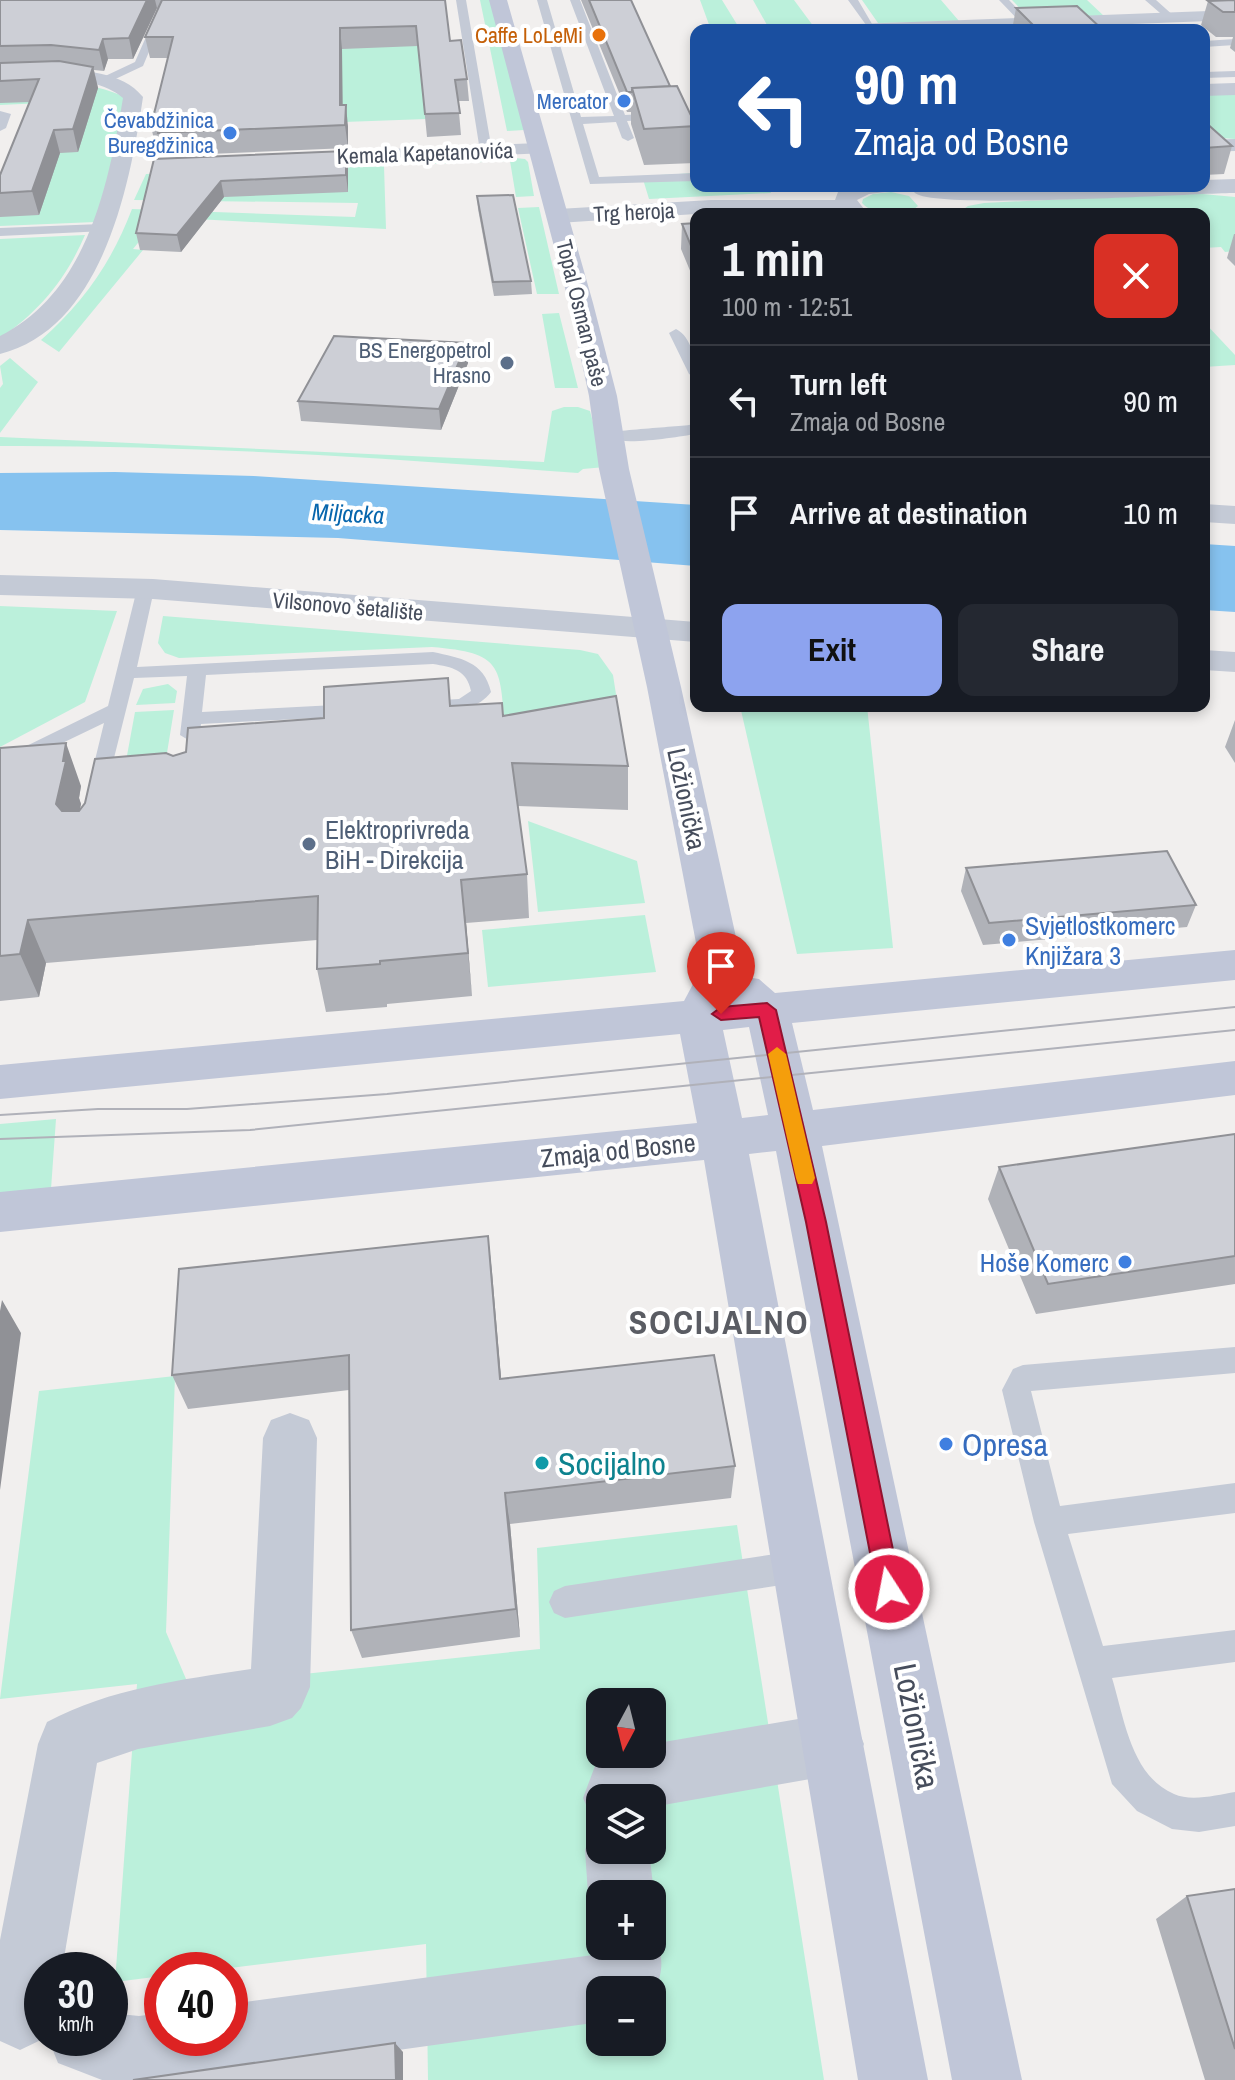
<!DOCTYPE html>
<meta charset="utf-8">
<style>
:root{--surface:#171b24;--page:#242831;--text:#f1f3f6;--muted:#9ea1a6;--line:#363941;--accent:#8da3ef}
body{margin:0;font-family:"Archivo Narrow",sans-serif;background:var(--page);color:var(--text);height:100vh;display:flex;flex-direction:column;font-size:30px;white-space:nowrap}
*{box-sizing:border-box;margin:0}
p{font-size:26px;color:var(--muted)}
.icon{flex:none;width:44px;height:44px;fill:none;stroke:currentColor;stroke-width:2;stroke-linecap:round;stroke-linejoin:round}
.map{position:relative;flex:1;overflow:hidden}
.sheet{position:absolute;left:690px;top:208px;width:520px;height:504px;display:flex;flex-direction:column;background:var(--surface);border-radius:16px;box-shadow:0 4px 12px #0003}
.sheet>*{flex:none}
.guide{position:absolute;left:690px;top:24px;width:520px;height:168px;border-radius:16px;box-shadow:0 4px 12px #0003;background:#1a4fa0;color:#fff;overflow:hidden}
.needle{width:52px;rotate:187deg}
.tools{position:absolute;left:586px;top:1688px;display:grid;gap:16px}
.tools a{display:grid;place-items:center;width:80px;height:80px;border-radius:16px;background:var(--surface);box-shadow:0 4px 12px #0003;font-size:40px}
.speed{position:absolute;left:24px;top:1952px;display:flex;gap:16px;font-size:40px;font-weight:700;text-align:center}
.speed>*{display:grid;place-content:center;width:104px;height:104px;border-radius:50%;background:var(--surface);box-shadow:0 4px 12px #0003;line-height:1}
.speed small{font-size:20px;font-weight:400}
.speed .limit{border:12px solid #d22;background:#fff;color:#111}
.pin{position:absolute;display:grid;place-items:center;width:68px;height:68px;color:#fff;margin:-82px -34px;border-radius:50% 50% 50% 0;rotate:-45deg;box-shadow:0 0 8px #0007}
.pin .icon{rotate:45deg}
.me{position:absolute;width:88px;margin:-44px;rotate:349deg;stroke-linejoin:round;filter:drop-shadow(0 0 6px #0008)}
.turn{display:flex;align-items:center;gap:28px;height:168px;padding:0 32px;font-size:36px}
.turn .icon{width:104px;height:104px;stroke-width:2.5}
.turn b{display:block;font-size:56px;line-height:68px}
.round{display:grid;place-items:center;flex:none;width:84px;height:84px;border-radius:16px;background:var(--page)}
.overview{display:flex;align-items:center;justify-content:space-between;height:136px;padding:0 32px}
h1{font-size:48px;font-weight:800;line-height:60px}
.primary-button{display:flex;gap:16px;margin-top:auto;padding:16px 32px}
.primary-button a{flex:1;height:92px;border-radius:16px;background:var(--accent);color:#111;font-size:32px;font-weight:800;line-height:92px;text-align:center}
.primary-button a+a{background:var(--page);color:var(--text)}
ul{padding:0;list-style:none}
li{display:flex;align-items:center;gap:24px;height:112px;padding:0 32px;border-top:2px solid var(--line)}
li div{flex:1}
li b{display:block;font-size:30px}
li em{font-style:normal}
.map>svg:first-child{display:block}
.green{fill:#bbf0db;fill-rule:evenodd}
.water{fill:#86c2ef}
.lines{fill:none;stroke-linecap:round;stroke-linejoin:round}
.lane{fill:#c4cad6;fill-rule:evenodd}
.street{fill:#c4cad6;fill-rule:evenodd}
.secondary{fill:#c0c6d8;fill-rule:evenodd}
.tram{stroke:#b0b1b9;stroke-width:2}
.wall{fill:#b0b2b8}
.shaded-wall{fill:#909196}
.building{fill:#cdcfd6;stroke:#909196;stroke-width:2}
.route{fill:#e11d48;stroke:#92132f;stroke-width:2}
.slow{fill:#f59e0b}
.food-dot{fill:#e8710a;stroke:#fff;stroke-width:3}
.shop-dot{fill:#3f7fe0;stroke:#fff;stroke-width:3}
.service-dot{fill:#5c6f8a;stroke:#fff;stroke-width:3}
.culture-dot{fill:#0f9aa8;stroke:#fff;stroke-width:3}
.labels{text-anchor:middle;dominant-baseline:central;stroke-width:8;stroke-linejoin:round;paint-order:stroke}
.far-food-label{font-size:22px;fill:#c56008;stroke:#fff;text-anchor:end}
.far-shop-label{font-size:22px;fill:#366cbe;stroke:#fff;text-anchor:end}
.far-street-label{font-size:22px;fill:#464d5c;stroke:#fff}
.far-service-label{font-size:22px;fill:#4e5e75;stroke:#fff;text-anchor:end}
.far-water-label{font-size:24px;font-style:italic;fill:#0766ad;stroke:#fff}
.street-label{font-size:26px;fill:#464d5c;stroke:#fff}
.service-label{font-size:26px;fill:#4e5e75;stroke:#fff;text-anchor:start}
.shop-label{font-size:26px;fill:#366cbe;stroke:#fff;text-anchor:start}
.near-shop-label{font-size:32px;fill:#366cbe;stroke:#fff;text-anchor:start}
.near-culture-label{font-size:32px;fill:#0d838f;stroke:#fff;text-anchor:start}
.near-street-label{font-size:32px;fill:#464d5c;stroke:#fff}
.district-label{font-size:34px;font-weight:bold;letter-spacing:2px;fill:#5a5c63;stroke:#fff}
</style>
<div class="map">
<svg width="1235" height="2080" viewBox="0 0 1235 2080">
<rect width="100%" height="100%" fill="#f1efee"/>
<path class="green" d="M442,0L454,118L147,129L196,1Z
M480,0H497L524,130L507,131Z
M700,0H722L738,26L767,25L753,0H794L814,27L711,30Z
M862,0H941L959,21L878,23Z
M1012,0H1087L1104,16L1030,19Z
M0,80C50,82 83,78 130,99L95,222L0,226V215L43,103L0,105Z
M1235,94V139L1222,138L1204,126V95Z
M505,157L525,159L528,162L534,196L516,197L510,161L432,164V160Z
M384,166L386,229L159,217L133,249L143,250L59,352L41,340C83,303 112,262 132,209L355,217L358,203L134,200L146,174Z
M696,173V186H767L771,193L649,199L642,176Z
M891,192L909,196L918,206C904,218 875,217 862,203L863,199L873,194Z
M1192,193L1235,197V251L1225,252L1221,247L1204,248V214H957L968,206L984,203Z
M539,207L559,294H537L518,208Z
M85,235C66,279 39,312 0,338V239Z
M559,313L578,388H555L542,314Z
M1204,322L1235,355V365L1204,367Z
M10,358L38,382L0,433V388L3,384L0,366Z
M564,407H578L590,411L605,467L583,469L578,473C386,458 193,445 0,446V437L544,462L552,411Z
M0,606L117,611L85,702L0,747Z
M163,616L580,650L598,654L613,675L620,720L505,730C500,665 503,653 432,647L179,658L165,653L158,643Z
M168,684L177,691L175,703L136,705L143,689Z
M740,706H867L893,948L797,954Z
M174,710L166,759L126,761L135,712Z
M528,821L637,861L645,903L538,912Z
M645,915L656,972L488,987L482,930Z
M56,1119L51,1189L0,1194V1124Z
M175,1376L166,1632L189,1686L540,1649L537,1548L737,1525L824,2080H428L426,1944L214,1970H162V1976L115,1982L137,1684L0,1699L39,1391ZM600,1702H652V1754H600ZM600,1798H652V1850H600ZM600,1894H652V1946H600ZM600,1990H652V2042H600Z"/>
<path class="water" d="M115,472L254,476L696,505V566L338,538L0,530V473Z
M1204,544L1235,546V612L1204,610Z"/>
<g class="lines">
<path class="lane" d="M456,0H466L492,151L486,154L480,151Z
M537,0H547L581,117L614,116L570,0H580L625,115L696,111V117L627,121L634,138L628,141L622,138L616,122L583,124L599,177L696,173V181L590,184Z
M848,0H858L875,29H869Z
M999,0H1009L1028,20V24H1022Z
M1145,0H1156L1175,17L1167,19Z
M156,14L164,16L143,66L109,82H101V78L135,62Z
M1235,39V45L1204,47V41Z
M1235,71V77L1204,78V72Z
M0,111L11,114L6,128L0,131Z
M101,224L107,228L105,231L0,236V228Z
M676,329C692,337 696,362 696,378L689,374L669,333Z
M696,424V434C675,437 617,448 601,435C607,430 680,427 696,424Z
M153,584L162,589L152,599L137,667L433,652C460,658 484,661 491,692C475,714 437,716 412,710L409,706L412,702L459,699L471,691C467,670 452,667 433,664L206,675L202,712L354,704L364,710L354,716L201,724L200,735L190,741L180,735L187,676L134,678L105,794L98,796L88,789L104,723L0,773V759L108,706L135,597L147,585Z
M1235,1347V1373L1031,1391L1060,1506L1235,1483V1513L1068,1534L1103,1646L1235,1630V1662L1112,1678C1124,1717 1131,1776 1174,1794C1191,1802 1217,1795 1235,1792V1826L1199,1832L1172,1829L1137,1811L1112,1784L1034,1522L1002,1390L1013,1369L1023,1365Z
M801,1550L812,1555L817,1566L812,1577L801,1582L565,1618L554,1613L549,1602L554,1591L565,1586Z"/>
<path class="street" d="M1235,10V20L974,30H822L831,25Z
M51,69C82,70 122,71 143,97C130,185 103,328 0,354V336C87,292 108,187 123,98C93,72 37,80 0,82V70Z
M1235,83V95L1204,96V84Z
M1235,139V151L1204,152V140Z
M539,143L549,149L546,153L285,165L274,159L285,153Z
M1235,179V193C1194,193 928,211 914,192L923,186L973,189L1204,186V180Z
M851,186H896L893,191L869,194L857,200L868,214H696L558,223L550,221L547,216L550,211L558,209L711,200H835L838,192Z
M1204,504L1235,506V524L1204,522Z
M0,575L153,579L696,622V642L153,599L0,595Z
M1204,650L1235,652V672L1204,670Z
M290,1413L309,1420L317,1438L310,1687L301,1708L292,1718L270,1726L138,1749L97,1763L62,1970H42V2038H45L20,2050L0,2041V1940L38,1744L47,1722C111,1688 180,1680 251,1669L263,1438L271,1420Z
M833,1713L855,1722L864,1744L855,1766L833,1775L652,1807V1798H600V1824L593,1820L583,1798L595,1766L618,1754H652V1744Z
M600,1825V1850H649L654,1894L652,1899V1894H600V1918L588,1894L585,1850L594,1827Z
M600,1927V1946H652V1927C664,1957 665,1969 652,1998V1990H600V2022L183,2080H102L58,2063L48,2038H110V2013L139,2016L162,2013V2038H230V2004L593,1955L592,1946Z"/>
<path class="secondary" d="M489,0H507L593,303L617,396L629,469L681,687L743,969L740,976L759,979L775,993L1235,950V980L792,1023L813,1110L1235,1061V1095L822,1146L1022,2080H952L776,1151L749,1154L928,2080H858L704,1160L0,1232V1192L697,1123L680,1034L0,1099V1065L684,1001L701,969L647,687L599,469L589,396L569,303ZM749,1027L768,1115L742,1118L723,1030Z"/>
<path class="tram" d="M0,1115L98,1109H187L387,1094L1235,1007
M0,1139L250,1130L1235,1030"/>
</g>
<path class="wall" d="M0,0H445L450,41L467,79L469,101H458L461,135L427,137L418,46L342,49V105L348,127V148L162,156L161,148L156,149L151,126L168,58H150L145,37L158,9L157,8L133,59H108L104,71L94,70L98,88L78,152L60,153L39,215L0,217V175L30,102L0,103Z
M581,0H631L670,86L696,126L695,163L644,165L631,124V112H627Z
M1235,0V52L1230,48L1233,37H1216L1201,25L1208,1Z
M1016,8L1103,30H1012Z
M1204,121L1232,146L1224,174L1204,175Z
M346,151L348,166V192L224,197L181,252L140,250L136,233L154,159Z
M477,196L531,281L532,294L494,296L478,209Z
M696,223V285L681,249L682,224Z
M1234,234H1235V266L1227,258Z
M467,343L468,363L441,430L301,421L298,401Z
M451,706L503,716L628,766V810L518,806L527,874L529,918L466,923L472,996L387,1004V1007L326,1012L317,969V940L46,963L39,997L0,1001V748L81,786L79,798L81,804L80,809L173,756L324,718Z
M1235,720V763L1225,747Z
M966,868L1196,905L1187,927L983,945L961,891Z
M1235,1134V1284L1036,1314L988,1199L999,1167Z
M488,1236L501,1379L735,1466L731,1498L510,1524L520,1637L362,1658L351,1630L349,1390L188,1409L172,1375Z
M1235,1889V2080H1205L1156,1919L1187,1896Z"/>
<path class="shaded-wall" d="M147,0H155L157,8L133,59L129,38Z
M340,28L342,49L343,127L340,105Z
M103,39L108,59L104,71L99,50Z
M93,67L98,88L78,152L73,129Z
M346,105L348,127V148L345,125Z
M54,130L60,153L39,215L32,191Z
M346,151L348,166V192L346,175Z
M221,181L224,197L181,252L177,235Z
M467,343L468,363L441,430L439,409Z
M66,743L81,786L79,798L81,804L72,848L56,804Z
M461,880L466,923L472,996L468,953Z
M28,920L46,963L39,997L20,954Z
M488,1236L492,1272L504,1412L500,1379Z
M2,1300L21,1333L0,1490V1311Z
M505,1493L510,1524L520,1637L516,1609Z
M395,2043L403,2052V2080H396Z"/>
<path class="building" d="M0,0H147L129,38L103,39L99,50L51,45L0,46Z
M162,0H445L450,41L461,40L467,79L455,80L460,113L425,114L416,26L340,28V105H346L345,125L158,133L159,126H151L173,37H145Z
M589,0H631L670,86L632,88V92H627Z
M1235,0V12H1223L1208,1Z
M1077,6L1103,30H1038L1016,8Z
M59,61L93,67L73,129L54,130L32,191L0,193V175L39,79L0,81V63Z
M677,86L696,126L644,129L632,88Z
M1204,121L1232,146L1204,148Z
M346,151V175L221,181L177,235L136,233L154,159Z
M513,195L531,281L493,282L477,196Z
M696,223V258L682,224Z
M334,336L467,343L439,409L298,401Z
M448,678L450,706L502,703L503,716L616,696L628,766L512,763L527,874L461,880L468,953L380,961V964L317,969L318,896L28,920L20,954L0,956V748L66,743L63,761H66L56,804L62,811H79L85,803L95,759L166,753L173,756L186,752L188,728L324,718V687Z
M1167,851L1196,905L989,923L966,868Z
M1235,1134V1256L1048,1284L999,1167Z
M488,1236L500,1379L714,1355L735,1466L505,1493L516,1609L351,1630L349,1355L172,1375L179,1269Z
M1235,1889V2049L1187,1896Z
M395,2043L396,2080H133Z"/>
<path class="route" d="M767,1003L776,1010L826,1222L901,1589L898,1598L889,1601L880,1598L877,1589L806,1222L759,1017L721,1020L712,1014L721,1007Z"/>
<path class="slow" d="M777,1047L786,1054L815,1178L812,1184H798L796,1178L768,1054Z"/>
<circle class="food-dot" cx="599" cy="35" r="8"/>
<g class="shop-dot">
<circle cx="624" cy="101" r="8"/>
<circle cx="230" cy="133" r="8"/>
<circle cx="1009" cy="940" r="8"/>
<circle cx="1125" cy="1262" r="8"/>
<circle cx="946" cy="1444" r="8"/>
</g>
<g class="service-dot">
<circle cx="507" cy="363" r="8"/>
<circle cx="309" cy="844" r="8"/>
</g>
<circle class="culture-dot" cx="542" cy="1463" r="8"/>
<g class="labels">
<g class="far-food-label">
<text x="583" y="35">Caffe LoLeMi</text>
</g>
<g class="far-shop-label">
<text x="608" y="101">Mercator</text>
<text x="214" y="120">Čevabdžinica<tspan x="214" dy="25">Buregdžinica</tspan></text>
</g>
<g class="far-street-label">
<text transform="translate(425 153) rotate(-2)">Kemala Kapetanovića</text>
<text transform="translate(634 212) rotate(-3)">Trg heroja</text>
<text transform="translate(582 313) rotate(76)">Topal Osman paše</text>
<text transform="translate(348 606) rotate(5)">Vilsonovo šetalište</text>
</g>
<g class="far-service-label">
<text x="491" y="350">BS Energopetrol<tspan x="491" dy="25">Hrasno</tspan></text>
</g>
<g class="far-water-label">
<text transform="translate(348 513) rotate(3)">Miljacka</text>
</g>
<g class="street-label">
<text transform="translate(687 799) rotate(78)">Ložionička</text>
<text transform="translate(618 1150) rotate(-6)">Zmaja od Bosne</text>
</g>
<g class="service-label">
<text x="325" y="829">Elektroprivreda<tspan x="325" dy="30">BiH - Direkcija</tspan></text>
</g>
<g class="shop-label">
<text x="1025" y="925">Svjetlostkomerc<tspan x="1025" dy="30">Knjižara 3</tspan></text>
<text x="1109" y="1262" text-anchor="end">Hoše Komerc</text>
</g>
<g class="near-shop-label">
<text x="962" y="1444">Opresa</text>
</g>
<g class="near-culture-label">
<text x="558" y="1463">Socijalno</text>
</g>
<g class="near-street-label">
<text transform="translate(917 1726) rotate(79)">Ložionička</text>
</g>
<g class="district-label">
<text x="719" y="1322">SOCIJALNO</text>
</g>
</g>
</svg>
<div class="tools">
<a><svg class="needle" viewBox="-14 -14 28 28"><path d="M0-13l5 13h-10z" fill="#e53935"/><path d="M0 13l5-13h-10z" fill="#9ea1a6"/></svg></a>
<a><svg class="icon" aria-label="layers" viewBox="0 0 24 24"><path d="M12 4l9 5-9 5-9-5zM3 14l9 5 9-5"/></svg></a>
<a>+</a>
<a>−</a>
</div>
<div class="speed"><div>30<small>km/h</small></div><div class="limit">40</div></div>
<div class="pin" style="left:721px;top:1014px;background:#d93025"><svg class="icon" aria-label="arrive" viewBox="0 0 24 24"><path d="M6 21V4h12l-3 4 3 4H6"/></svg></div>
<svg class="me" style="left:889px;top:1589px" viewBox="-20 -20 40 40"><circle r="17" fill="#e11d48" stroke="#fff" stroke-width="3"/><path d="M0-11L8 9 0 5-8 9z" fill="#fff"/></svg>
<div class="guide">
<div class="turn"><svg class="icon" aria-label="left" viewBox="0 0 24 24"><path d="M17 20v-9H6M10 6l-5 5 5 5"/></svg><div><b>90 m</b>Zmaja od Bosne</div></div>
</div>
<section class="sheet">
<div class="overview"><div><h1>1 min</h1><p>100 m · 12:51</p></div><a class="round" style="background:#d93025;color:#fff"><svg class="icon" aria-label="close" viewBox="0 0 24 24"><path d="M6 6l12 12M18 6L6 18"/></svg></a></div>
<ul>
<li><svg class="icon" aria-label="left" viewBox="0 0 24 24"><path d="M17 20v-9H6M10 6l-5 5 5 5"/></svg><div><b>Turn left</b><p>Zmaja od Bosne</p></div><em>90 m</em></li>
<li><svg class="icon" aria-label="arrive" viewBox="0 0 24 24"><path d="M6 21V4h12l-3 4 3 4H6"/></svg><div><b>Arrive at destination</b></div><em>10 m</em></li>
</ul>
<div class="primary-button"><a>Exit</a><a>Share</a></div>
</section>
</div>
